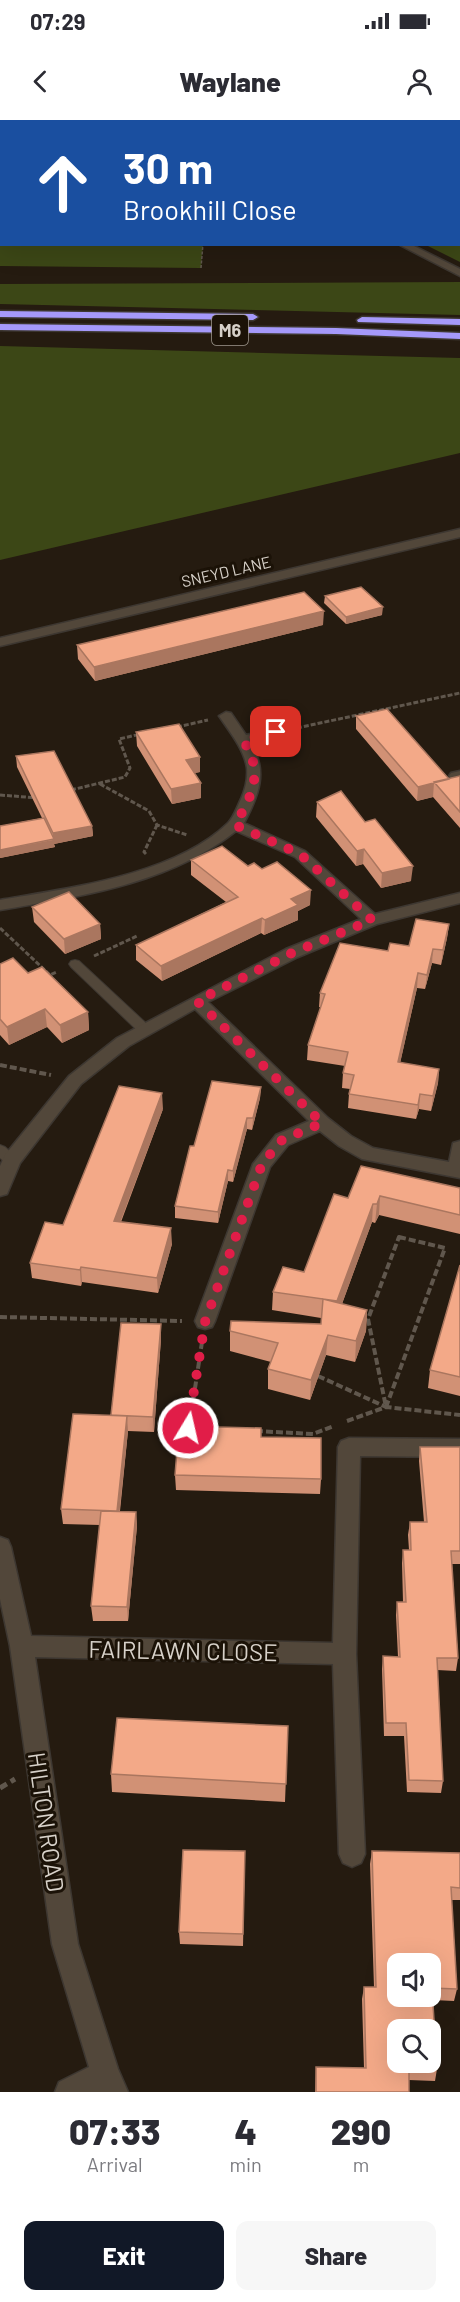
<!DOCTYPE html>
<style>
:root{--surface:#fff;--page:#f7f7f7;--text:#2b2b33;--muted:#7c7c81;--accent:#111827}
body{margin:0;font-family:Barlow,sans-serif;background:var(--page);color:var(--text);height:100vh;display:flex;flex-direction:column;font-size:22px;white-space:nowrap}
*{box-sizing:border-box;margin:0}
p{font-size:20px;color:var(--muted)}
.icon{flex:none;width:33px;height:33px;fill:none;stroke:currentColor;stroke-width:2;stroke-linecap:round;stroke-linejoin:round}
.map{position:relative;height:1972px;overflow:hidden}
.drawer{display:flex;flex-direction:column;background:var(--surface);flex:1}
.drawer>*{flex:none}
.banner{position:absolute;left:0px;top:0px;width:460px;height:126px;box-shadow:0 6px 24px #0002;background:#1a4fa0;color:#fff;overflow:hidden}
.fabs{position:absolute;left:387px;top:1833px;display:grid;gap:12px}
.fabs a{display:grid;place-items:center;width:54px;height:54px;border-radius:12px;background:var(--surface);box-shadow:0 6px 24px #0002;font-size:30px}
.pin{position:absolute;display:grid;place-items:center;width:51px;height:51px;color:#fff;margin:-26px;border-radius:12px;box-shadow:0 3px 9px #0006}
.me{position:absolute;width:66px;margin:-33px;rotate:9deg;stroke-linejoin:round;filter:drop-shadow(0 0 4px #0008)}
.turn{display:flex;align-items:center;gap:21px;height:126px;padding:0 24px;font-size:27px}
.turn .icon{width:78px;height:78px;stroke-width:2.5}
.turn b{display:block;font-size:42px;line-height:51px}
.eta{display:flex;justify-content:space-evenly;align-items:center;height:102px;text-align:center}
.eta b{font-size:36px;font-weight:800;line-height:42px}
.action{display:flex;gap:12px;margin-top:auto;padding:12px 24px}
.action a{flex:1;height:69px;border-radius:12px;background:var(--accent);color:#fff;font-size:24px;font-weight:800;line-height:69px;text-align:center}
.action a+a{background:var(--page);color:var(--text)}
.status{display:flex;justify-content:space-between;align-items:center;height:42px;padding:0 30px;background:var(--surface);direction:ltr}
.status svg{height:16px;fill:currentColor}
header{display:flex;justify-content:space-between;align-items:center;height:78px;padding:0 24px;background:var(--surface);font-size:27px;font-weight:800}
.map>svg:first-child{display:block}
.green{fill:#3c4716}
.water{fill:#21749d;stroke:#5890aa;stroke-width:1.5}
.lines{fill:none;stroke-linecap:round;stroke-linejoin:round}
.lane-casing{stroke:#3d3731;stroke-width:2}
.street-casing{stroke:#3d3731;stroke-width:3}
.highway-casing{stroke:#3d3731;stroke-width:3}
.path-far3{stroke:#60574d;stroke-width:1.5;stroke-dasharray:3 1.5;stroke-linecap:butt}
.path-far2{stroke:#60574d;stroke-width:3;stroke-dasharray:5 2;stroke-linecap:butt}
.path-far1{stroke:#60574d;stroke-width:4;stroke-dasharray:7 3;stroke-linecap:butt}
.path{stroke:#60574d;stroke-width:5;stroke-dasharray:8 4.5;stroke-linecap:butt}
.lane{fill:#52473a;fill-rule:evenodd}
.street{fill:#52473a;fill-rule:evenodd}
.highway{fill:#a599fa;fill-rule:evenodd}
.wall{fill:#d19175}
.shaded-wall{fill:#aa765f}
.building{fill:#f3a988;stroke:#aa765f;stroke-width:1.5;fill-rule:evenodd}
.route{stroke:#e11d48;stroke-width:10;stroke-dasharray:0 18}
.labels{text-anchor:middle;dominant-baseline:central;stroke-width:6;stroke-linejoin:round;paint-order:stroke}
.far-street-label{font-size:16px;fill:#d7d1c9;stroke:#1b1207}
.shield{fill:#1b1207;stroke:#9f988f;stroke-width:1.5}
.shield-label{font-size:18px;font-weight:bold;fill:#d7d1c9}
.near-street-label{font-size:24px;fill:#d7d1c9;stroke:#1b1207}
</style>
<div class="status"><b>07:29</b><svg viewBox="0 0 49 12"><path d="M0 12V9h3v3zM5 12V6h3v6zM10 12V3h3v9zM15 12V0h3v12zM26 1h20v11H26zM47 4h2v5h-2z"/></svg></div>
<header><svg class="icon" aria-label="back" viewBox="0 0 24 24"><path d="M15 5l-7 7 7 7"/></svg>Waylane<svg class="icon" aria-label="person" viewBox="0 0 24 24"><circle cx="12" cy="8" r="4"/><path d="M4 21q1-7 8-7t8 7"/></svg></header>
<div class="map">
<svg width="460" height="1972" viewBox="0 0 460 1972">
<rect width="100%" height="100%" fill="#251b10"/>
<path class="green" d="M460,80V142L426,125L459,124Z
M0,97L2,124L203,125L201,148L0,146Z
M460,162V195L0,184V164Z
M0,226L460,238V333L0,440Z"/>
<path class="water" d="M0,0H259L2,2L1,66Z"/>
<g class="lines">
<defs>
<path id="lane" d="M75,840L79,841L150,907L151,910L150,913H140L71,847L69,844L71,841Z
M0,1025L5,1027L19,1040L17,1044H7L0,1038Z"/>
<path id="street" d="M459,74H460V80H459Z
M398,124H410L460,149V156Z
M460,409V417L0,526V518Z
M226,592L231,593L246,615L276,608L283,612L281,615L251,622C268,652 259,675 244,703L305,731L375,794L460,773V783L377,804L298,837L208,882L328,998L351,1016L373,1028L449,1042L453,1023L460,1021V1058L362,1039L339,1026L320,1011L288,1025L270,1047L215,1201L212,1207L205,1209L198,1207L195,1201L253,1044L276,1015L309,1001L195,889L129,926L81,964L20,1043L7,1074L0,1076V1046L5,1035L69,956L117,918L286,829L361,799L295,737L236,711C169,764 82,776 0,790V780C70,768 174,755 228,703C234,697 237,687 241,679C245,670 248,659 247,648C244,629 230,612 219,596Z
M460,651V659H451L449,656L451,653Z
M349,1318L460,1319V1337L360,1336L356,1534L365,1734L361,1743L352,1747L343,1743L339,1734L333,1544L35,1537L78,1824L118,1949L128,1972H55L59,1962L89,1947L52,1824L10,1526L0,1479V1417L8,1420L11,1427L31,1516L333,1523L338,1327L341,1321Z"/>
<path id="highway" d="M0,191L253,194L258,197L253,200L0,197Z
M362,197L460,199V205L358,202L357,200Z
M0,204L336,208L460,213V219L336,214L0,210Z"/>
</defs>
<use href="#lane" class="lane-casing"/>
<use href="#street" class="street-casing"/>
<use href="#highway" class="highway-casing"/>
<path class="path-far3" d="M201,148L203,124"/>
<path class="path-far2" d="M177,607L208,600
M297,608L460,573
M100,664L149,691L157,705L187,715
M71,670L125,657L130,648L119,619L141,614
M0,675L38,678
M146,734L144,732L157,705
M0,808L50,855L57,852
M94,836L137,816"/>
<path class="path-far1" d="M0,945L51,955
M399,1117L445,1128L386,1287L368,1199Z
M0,1197L182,1201
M318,1256L386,1287
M347,1301L386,1287L460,1295
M189,1308L202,1222
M256,1311L313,1314L334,1306"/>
<path class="path" d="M0,1668L15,1659"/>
<use href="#lane" class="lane"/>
<use href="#street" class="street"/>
<use href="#highway" class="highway"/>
</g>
<path class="wall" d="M325,476L382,495L346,504L324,483Z
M323,505L95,561L78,539L77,525Z
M356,596L449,659L460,656V708L433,677L417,681L356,609Z
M136,612L200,652L194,653L201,678L172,684L137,626Z
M16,636L92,706L93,716L54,724L55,727L0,738V706L42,698L17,647Z
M317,682L411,761L381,768L363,744L356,746L316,697Z
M191,740L248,746L310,785L298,791V800L264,815L261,813L162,861L136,840V825L226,782L191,755Z
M32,787L100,804L101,819L65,834L34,802Z
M449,804L447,818L441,845L432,843L425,869L417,868L400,943L439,949L438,963L431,991L419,989L416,999L348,988L349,974L350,969L342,968L343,953L345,946L307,940L308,925L321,887H319L320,873L388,831L409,826Z
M0,844L28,853L88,892L89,910L62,923L47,907L9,925L0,915Z
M261,967L260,978L252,1010L247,1009L233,1062L228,1061L218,1103L175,1098V1086L194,1026Z
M163,989L121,1102L172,1124L158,1173L82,1162L81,1166L32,1158L30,1143Z
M460,1068V1114L379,1095L375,1103L372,1102L342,1184L367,1190L366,1211L355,1242L326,1235L310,1280L268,1269V1249L271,1242L230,1231V1211L321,1204V1198L272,1190L273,1172L304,1152L348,1078Z
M460,1145V1276L428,1268L430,1250Z
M161,1204V1219L154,1312L128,1311L120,1391L136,1392L137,1406L128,1501H93L91,1486L100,1405L63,1404L61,1389Z
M261,1317L321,1359L320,1374L176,1370L175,1355Z
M420,1327H460V1444H452L458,1538L456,1551L437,1550L443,1661L441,1673L407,1672L404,1616H384L382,1549L383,1536L398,1537L396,1495L397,1482H403L402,1443L403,1430H409L408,1415L410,1402H424L419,1341Z
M288,1606L285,1682L112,1672L111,1654Z
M245,1731L243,1826L180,1824L179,1812Z
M372,1731L460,1733V1780H451L457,1869L454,1881L433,1880L437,1949L435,1961L409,1960V1972H315L316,1947L364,1948L362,1879L364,1867H374L370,1744Z"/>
<path class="shaded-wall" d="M459,50H460V63L459,64Z
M383,487L382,495L346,504V497Z
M324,491L323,505L95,561L94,547Z
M200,637V652L186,655V640Z
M201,663V678L172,684L171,669Z
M434,663L433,677L417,681L418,667Z
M92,706L93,716L54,724L55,727L0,738V730L53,720V713Z
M364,729L363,744L356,746L357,731Z
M413,746L411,761L381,768L382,753Z
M311,770L310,785L298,791V800L264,815L265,800L291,779Z
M262,798L261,813L162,861L161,846Z
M100,804L101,819L65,834L64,819Z
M449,804L447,818L441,845L443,830Z
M433,829L432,843L425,869L427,855Z
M418,853L417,868L397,957L398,942Z
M45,889L47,907L9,925L7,907Z
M88,892L89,910L62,923L60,905Z
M439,949L438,963L431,991L433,976Z
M261,967L260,978L252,1010L253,998Z
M162,973L163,989L115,1116L114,1101Z
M420,974L419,989L416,999L418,985Z
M247,998V1009L233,1062V1051Z
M228,1050V1061L218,1103V1092Z
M380,1076L379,1095L375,1103L377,1084Z
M373,1084L372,1102L336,1200L337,1181Z
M171,1108L172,1124L158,1173L157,1158Z
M81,1147L82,1162L81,1166L80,1150Z
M367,1190L366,1211L355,1242L356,1221Z
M161,1204V1219L154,1312L153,1297Z
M328,1215L326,1235L310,1280L311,1260Z
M127,1296L128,1311L118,1406L117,1391Z
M136,1392L137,1406L128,1501L127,1487Z"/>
<path class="building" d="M325,0H460V50H459V2H323Z
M361,467L383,487L346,497L325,476Z
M304,472L324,491L94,547L77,525Z
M387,589L449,659L418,667L356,596Z
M179,604L200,637L186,640L201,663L171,669L136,612Z
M54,631L92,706L53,713L16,636Z
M460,656V692L434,662Z
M341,671L365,702L375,699L413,746L382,753L364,729L357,731L317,682Z
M44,698L54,719L0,730V706Z
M222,726L248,746L254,743L262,749L277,742L311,770L291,779L298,785L265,800L262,798L161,846L136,825L238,777L191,740Z
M69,772L100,804L64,819L32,787Z
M416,799L449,804L443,830L433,829L427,855L418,853L398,942L439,949L433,976L420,974L418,985L349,974L354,955L343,953L348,932L308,925L325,874L320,873L340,823L388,831L390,823L409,826Z
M13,838L28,853L42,847L88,892L60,905L45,889L7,907L0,899V844Z
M212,961L261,967L253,998H247L233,1051L228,1050L218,1092L175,1086L190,1026H194Z
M119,966L162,973L114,1101L171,1108L157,1158L81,1147L80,1150L30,1143L45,1102L63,1105Z
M361,1046L460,1068V1095L380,1076L377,1084H373L337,1181L273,1172L283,1147L304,1152L334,1074L348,1078Z
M460,1145V1257L430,1250Z
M323,1179L367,1190L356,1221L328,1215L311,1260L268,1249L278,1223L230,1211L231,1201L321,1204Z
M121,1203L161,1204L153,1297L111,1295Z
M73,1294L127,1296L117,1391L61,1389Z
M179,1306L261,1308V1317L321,1318V1359L175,1355Z
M420,1327H460V1431H451L458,1538H437L443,1661L409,1660L406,1603H386L383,1536L400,1537L397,1482H406L403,1430H411L410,1402H427Z
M101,1391L136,1392L127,1487L91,1486Z
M117,1598L288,1606L286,1664L111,1654Z
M183,1730L245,1731L243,1814L179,1812Z
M372,1731L460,1733V1768L451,1767L457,1869L432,1868L437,1949H409V1972H316V1947L366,1948L364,1867H376ZM398,1844H430V1876H398ZM398,1910H430V1942H398Z"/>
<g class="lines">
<path class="route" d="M188,1308L205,1202L262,1044L282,1020L322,1003L197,881L292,833L372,800L300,734L235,705C253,674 264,652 243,620L276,612"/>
</g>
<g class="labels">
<g class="far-street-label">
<text transform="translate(226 451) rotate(-13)">SNEYD LANE</text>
</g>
<rect class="shield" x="212" y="195" width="36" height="30" rx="4.5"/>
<g class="shield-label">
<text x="230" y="210">M6</text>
</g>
<g class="near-street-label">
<text transform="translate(183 1530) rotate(1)">FAIRLAWN CLOSE</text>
<text transform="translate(47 1702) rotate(82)">HILTON ROAD</text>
</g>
</g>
</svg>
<div class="fabs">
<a><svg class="icon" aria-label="sound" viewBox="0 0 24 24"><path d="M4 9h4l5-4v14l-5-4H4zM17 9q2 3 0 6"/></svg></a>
<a><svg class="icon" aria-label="search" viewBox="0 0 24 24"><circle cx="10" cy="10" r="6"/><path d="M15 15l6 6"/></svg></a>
</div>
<div class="pin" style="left:276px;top:612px;background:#d93025"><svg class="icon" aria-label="arrive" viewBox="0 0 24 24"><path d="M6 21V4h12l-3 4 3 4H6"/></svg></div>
<svg class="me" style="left:188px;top:1308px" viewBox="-20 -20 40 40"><circle r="17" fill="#e11d48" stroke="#fff" stroke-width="3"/><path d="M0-11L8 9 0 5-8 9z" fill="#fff"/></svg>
<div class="banner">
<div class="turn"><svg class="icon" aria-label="ahead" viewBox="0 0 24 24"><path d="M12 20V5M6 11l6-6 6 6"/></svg><div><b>30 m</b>Brookhill Close</div></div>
</div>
</div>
<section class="drawer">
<div class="eta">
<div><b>07:33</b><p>Arrival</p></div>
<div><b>4</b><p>min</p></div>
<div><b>290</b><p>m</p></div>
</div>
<div class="action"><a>Exit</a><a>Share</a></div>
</section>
